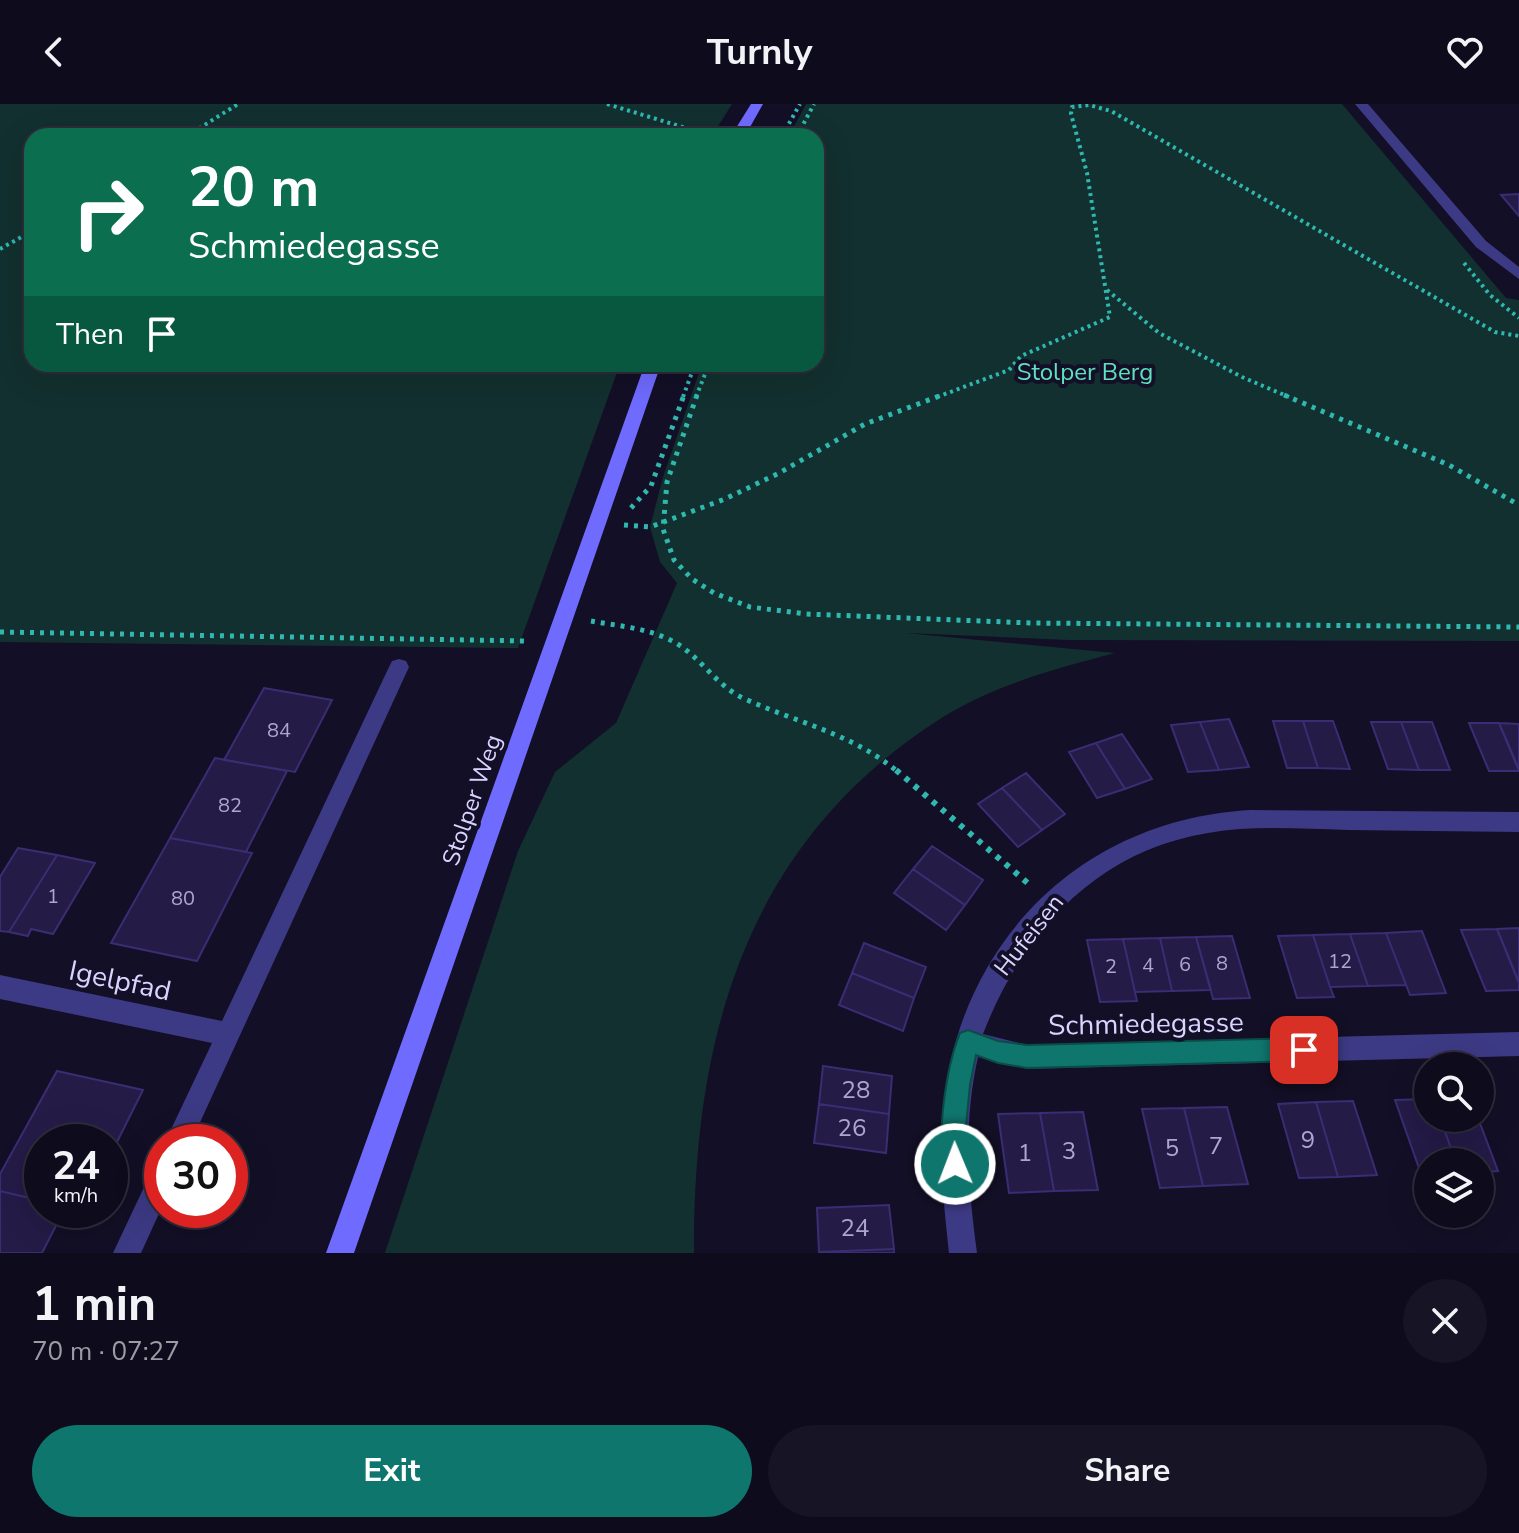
<!DOCTYPE html>
<meta charset="utf-8">
<style>
:root{--surface:#0e0b1c;--page:#171425;--text:#f1f3f6;--muted:#9b9ba3;--line:#2e2b3b;--accent:#0f766e}
body{margin:0;font-family:"Nunito Sans",sans-serif;background:var(--page);color:var(--text);height:100vh;display:flex;flex-direction:column;font-size:30px;white-space:nowrap}
*{box-sizing:border-box;margin:0}
p{font-size:26px;color:var(--muted)}
.icon{flex:none;width:44px;height:44px;fill:none;stroke:currentColor;stroke-width:2;stroke-linecap:round;stroke-linejoin:round}
.map{position:relative;height:1149px;overflow:hidden}
.sheet{display:flex;flex-direction:column;background:var(--surface);flex:1}
.sheet>*{flex:none}
.banner{position:absolute;left:24px;top:24px;width:800px;height:244px;border-radius:24px;box-shadow:0 8px 32px #0002,0 0 0 2px var(--line);background:#0b6e4f;color:#fff;overflow:hidden}
.buttons{position:absolute;left:1414px;top:948px;display:grid;gap:16px}
.buttons a{display:grid;place-items:center;width:80px;height:80px;border-radius:50%;background:var(--surface);box-shadow:0 8px 32px #0002,0 0 0 2px var(--line);font-size:40px}
.speed{position:absolute;left:24px;top:1020px;display:flex;gap:16px;font-size:40px;font-weight:700;text-align:center}
.speed>*{display:grid;place-content:center;width:104px;height:104px;border-radius:50%;background:var(--surface);box-shadow:0 8px 32px #0002,0 0 0 2px var(--line);line-height:1}
.speed small{font-size:20px;font-weight:400}
.speed .limit{border:12px solid #d22;background:#fff;color:#111}
.pin{position:absolute;display:grid;place-items:center;width:68px;height:68px;color:#fff;margin:-34px;border-radius:16px;box-shadow:0 4px 12px #0006}
.me{position:absolute;width:88px;margin:-44px;rotate:359deg;stroke-linejoin:round;filter:drop-shadow(0 0 6px #0008)}
.turn{display:flex;align-items:center;gap:28px;height:168px;padding:0 32px;font-size:36px}
.turn .icon{width:104px;height:104px;stroke-width:2.5}
.turn b{display:block;font-size:56px;line-height:68px}
.then{display:flex;align-items:center;height:76px;padding:0 32px;background:#0003;gap:16px;font-size:30px}
.round{display:grid;place-items:center;flex:none;width:84px;height:84px;border-radius:42px;background:var(--page)}
.headline{display:flex;align-items:center;justify-content:space-between;height:136px;padding:0 32px}
h1{font-size:48px;font-weight:700;line-height:60px}
.cta{display:flex;gap:16px;margin-top:auto;padding:16px 32px}
.cta a{flex:1;height:92px;border-radius:48px;background:var(--accent);color:#fff;font-size:32px;font-weight:700;line-height:92px;text-align:center}
.cta a+a{background:var(--page);color:var(--text)}
header{display:flex;justify-content:space-between;align-items:center;height:104px;padding:0 32px;background:var(--surface);font-size:36px;font-weight:700}
.map>svg:first-child{display:block}
.green{fill:#12302f}
.building{fill:#241b47;stroke:#3b2d73;stroke-width:2}
.lines{fill:none;stroke-linecap:round;stroke-linejoin:round}
.path-far2{stroke:#2fb8b0;stroke-width:4;stroke-dasharray:3 4;stroke-linecap:butt}
.path-far1{stroke:#2fb8b0;stroke-width:5;stroke-dasharray:4 6;stroke-linecap:butt}
.path{stroke:#2fb8b0;stroke-width:6;stroke-dasharray:5 7;stroke-linecap:butt}
.street{fill:#3d3a85;fill-rule:evenodd}
.secondary{fill:#6f6bff;fill-rule:evenodd}
.route{fill:#0f766e;stroke:#0a4d48;stroke-width:2}
.labels{text-anchor:middle;dominant-baseline:central;stroke-width:8;stroke-linejoin:round;paint-order:stroke}
.number-label{font-size:20px;fill:#aca6d1}
.park-label{font-size:24px;fill:#5fe0c0;stroke:#130f26}
.street-label{font-size:24px;fill:#d9d4ff;stroke:#130f26}
.near-number-label{font-size:24px;fill:#aca6d1}
.near-street-label{font-size:28px;fill:#d9d4ff;stroke:#130f26}
</style>
<header><svg class="icon" aria-label="back" viewBox="0 0 24 24"><path d="M15 5l-7 7 7 7"/></svg>Turnly<svg class="icon" aria-label="heart" viewBox="0 0 24 24"><path d="M12 20l-8-8c-3-5 5-10 8-4 3-6 11-1 8 4z"/></svg></header>
<div class="map">
<svg width="1519" height="1149" viewBox="0 0 1519 1149">
<rect width="100%" height="100%" fill="#130f26"/>
<path class="green" d="M0,0H732L712,32H32V260H620L518,544L0,538Z
M806,0H1342L1506,194L1519,196V537L1069,536L906,529L1115,549C1055,565 993,581 940,615C747,738 693,931 694,1149H385L518,747L555,668L616,619L677,479L660,458L650,423L663,373L702,260H816V32H789Z"/>
<path class="building" d="M1519,90V112L1501,91Z
M264,584L332,596L295,668L224,656Z
M1229,615L1249,663L1219,666L1200,618Z
M1273,617H1303L1318,664H1287Z
M1303,617H1333L1350,665L1318,664Z
M1200,618L1219,666L1188,668L1171,621Z
M1371,618H1401L1419,666L1388,665Z
M1401,618H1432L1450,666H1419Z
M1469,619H1499L1519,667H1489Z
M1499,619L1519,620V665Z
M1122,630L1152,675L1125,685L1096,639Z
M1096,639L1125,685L1097,694L1069,648Z
M215,654L287,667L246,748L170,734Z
M1026,669L1065,710L1042,726L1002,684Z
M1002,684L1042,726L1018,743L978,700Z
M170,734L252,749L197,857L111,839Z
M932,742L983,776L965,801L913,765Z
M18,744L57,751L9,828L0,827V773Z
M57,751L95,759L53,830L31,825L28,832L9,828Z
M913,765L965,801L946,826L894,789Z
M1519,824V877H1518L1497,825Z
M1497,825L1519,878V886L1486,887L1461,826Z
M1422,827L1446,889L1410,891L1386,829Z
M1386,829L1406,881L1368,882L1350,830Z
M1350,830L1368,882L1330,883L1313,831Z
M1313,831L1330,883L1334,893L1297,894L1278,832Z
M1232,832L1250,894L1213,895L1196,833Z
M1196,833L1211,886L1172,887L1160,834Z
M1160,834L1172,887L1135,888L1123,835Z
M1123,835L1137,897L1100,898L1087,836Z
M864,839L926,863L914,894L852,869Z
M852,869L914,894L903,927L839,901Z
M823,962L892,972L889,1010L819,1000Z
M57,967L143,986L110,1052V1038H42V1097L0,1087V1070Z
M1428,995V1014H1440L1456,1058H1428V1069L1421,1070L1395,996Z
M1353,997L1377,1071L1338,1073L1316,998Z
M1316,998L1338,1073L1299,1074L1278,1000Z
M819,1000L889,1010L886,1049L814,1039Z
M1227,1003L1248,1080L1203,1082L1184,1004Z
M1184,1004L1203,1082L1160,1084L1142,1005Z
M1083,1008L1098,1086L1054,1087L1040,1009Z
M1040,1009L1054,1087L1009,1089L998,1010Z
M1440,1014H1478L1498,1067L1480,1068V1058H1456Z
M0,1087L42,1097V1106H64L42,1149H0Z
M889,1101L894,1145L819,1148L817,1104Z
M894,1145V1149L819,1148Z"/>
<g class="lines">
<path class="path-far2" d="M607,0L712,32
M187,32L238,0
M782,32L800,0
M797,32L814,0
M0,145L32,127
M1464,159L1490,191L1519,214
M1107,186L1159,229L1242,273L1289,293
M683,293L695,260
M696,293L709,260
M937,293L1009,266L1021,252L1110,213L1087,69L1071,10L1072,3L1089,1L1111,7L1495,228L1519,232"/>
<path class="path-far1" d="M697,291L667,378L663,425L674,456L692,475L714,489L750,503L806,510L1031,519L1519,523
M1284,291L1449,361L1519,401
M631,404L651,382L684,291
M624,421L650,423L725,395L779,369L865,320L942,291
M591,517C618,522 649,524 674,538C700,552 716,582 745,595C798,619 853,630 898,668
M0,528L527,537"/>
<path class="path" d="M896,666L1030,781"/>
<path class="street" d="M1355,0H1368L1486,137L1519,163V175L1476,143Z
M399,555L406,557L409,563L191,1038H165L212,939L0,895V871L222,917L389,563L392,557Z
M1251,706L1519,708V728C1462,727 1405,727 1348,726C1302,725 1254,721 1208,729C1096,747 1022,829 983,930L1027,941L1519,928V952L1027,965L978,953C963,1019 968,1082 977,1149H949C944,1101 938,1052 943,1003C960,836 1083,715 1251,706Z
M162,1060V1103L141,1149H113L153,1064Z"/>
<path class="secondary" d="M751,0H763L745,32H731Z
M645,260H661L354,1149H326Z"/>
</g>
<path class="route" d="M968,926L998,937L1027,941L1304,934L1312,938L1315,946L1312,954L1304,957L1027,964L998,959L976,951L970,981L965,1032L967,1060L964,1069L955,1072L947,1069C934,1036 947,961 960,929Z"/>
<g class="labels">
<g class="number-label">
<text x="279" y="626">84</text>
<text x="230" y="701">82</text>
<text x="53" y="792">1</text>
<text x="183" y="794">80</text>
<text x="1340" y="857">12</text>
<text x="1222" y="859">8</text>
<text x="1185" y="860">6</text>
<text x="1148" y="861">4</text>
<text x="1111" y="862">2</text>
</g>
<g class="park-label">
<text x="1085" y="268">Stolper Berg</text>
</g>
<g class="street-label">
<text transform="translate(472 696) rotate(-71)">Stolper Weg</text>
<text transform="translate(1029 831) rotate(-52)">Hufeisen</text>
</g>
<g class="near-number-label">
<text x="856" y="986">28</text>
<text x="852" y="1024">26</text>
<text x="1308" y="1036">9</text>
<text x="1216" y="1042">7</text>
<text x="1172" y="1044">5</text>
<text x="1069" y="1047">3</text>
<text x="1025" y="1049">1</text>
<text x="855" y="1124">24</text>
</g>
<g class="near-street-label">
<text transform="translate(120 877) rotate(12)">Igelpfad</text>
<text transform="translate(1146 920) rotate(-1)">Schmiedegasse</text>
</g>
</g>
</svg>
<div class="buttons">
<a><svg class="icon" aria-label="search" viewBox="0 0 24 24"><circle cx="10" cy="10" r="6"/><path d="M15 15l6 6"/></svg></a>
<a><svg class="icon" aria-label="layers" viewBox="0 0 24 24"><path d="M12 4l9 5-9 5-9-5zM3 14l9 5 9-5"/></svg></a>
</div>
<div class="speed"><div>24<small>km/h</small></div><div class="limit">30</div></div>
<div class="pin" style="left:1304px;top:946px;background:#d93025"><svg class="icon" aria-label="arrive" viewBox="0 0 24 24"><path d="M6 21V4h12l-3 4 3 4H6"/></svg></div>
<svg class="me" style="left:955px;top:1060px" viewBox="-20 -20 40 40"><circle r="17" fill="#0f766e" stroke="#fff" stroke-width="3"/><path d="M0-11L8 9 0 5-8 9z" fill="#fff"/></svg>
<div class="banner">
<div class="turn"><svg class="icon" aria-label="right" viewBox="0 0 24 24"><path d="M7 20v-9h11M14 6l5 5-5 5"/></svg><div><b>20 m</b>Schmiedegasse</div></div>
<div class="then">Then<svg class="icon" aria-label="arrive" viewBox="0 0 24 24"><path d="M6 21V4h12l-3 4 3 4H6"/></svg></div>
</div>
</div>
<section class="sheet">
<div class="headline"><div><h1>1 min</h1><p>70 m · 07:27</p></div><a class="round"><svg class="icon" aria-label="close" viewBox="0 0 24 24"><path d="M6 6l12 12M18 6L6 18"/></svg></a></div>
<div class="cta"><a>Exit</a><a>Share</a></div>
</section>
